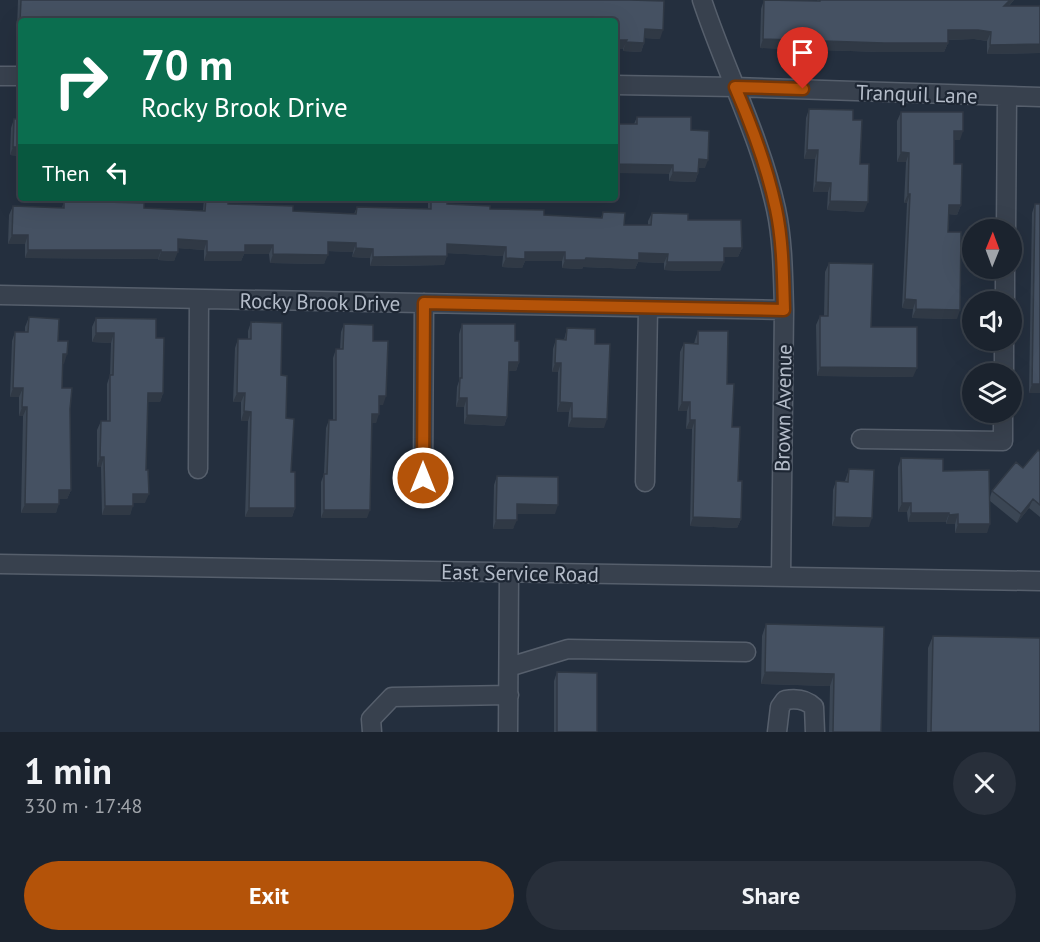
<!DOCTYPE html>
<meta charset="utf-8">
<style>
:root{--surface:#1b232e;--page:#282f3a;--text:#f1f3f6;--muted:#a0a4aa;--line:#39404a;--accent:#b45309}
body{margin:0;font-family:"PT Sans",sans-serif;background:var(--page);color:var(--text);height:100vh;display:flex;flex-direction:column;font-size:22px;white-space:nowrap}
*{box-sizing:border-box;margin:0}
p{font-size:20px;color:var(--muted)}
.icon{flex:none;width:33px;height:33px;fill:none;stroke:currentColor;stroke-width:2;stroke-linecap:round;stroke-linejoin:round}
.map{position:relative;height:732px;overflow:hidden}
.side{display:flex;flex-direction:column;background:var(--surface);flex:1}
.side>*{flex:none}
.top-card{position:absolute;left:18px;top:18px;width:600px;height:183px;border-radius:6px;box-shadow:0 6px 24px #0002,0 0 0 2px var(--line);background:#0b6e4f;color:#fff;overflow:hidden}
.needle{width:39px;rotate:1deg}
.fabs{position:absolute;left:962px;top:219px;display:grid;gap:12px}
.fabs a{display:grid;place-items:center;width:60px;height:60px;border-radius:50%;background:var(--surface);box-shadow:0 6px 24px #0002,0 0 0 2px var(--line);font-size:30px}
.pin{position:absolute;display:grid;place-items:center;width:51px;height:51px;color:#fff;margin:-62px -26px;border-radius:50% 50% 50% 0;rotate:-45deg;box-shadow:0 0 6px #0007}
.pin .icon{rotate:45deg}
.me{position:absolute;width:66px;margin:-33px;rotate:0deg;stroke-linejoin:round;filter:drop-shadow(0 0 4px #0008)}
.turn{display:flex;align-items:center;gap:21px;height:126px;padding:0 24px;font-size:27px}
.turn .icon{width:78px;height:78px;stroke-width:2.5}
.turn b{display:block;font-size:42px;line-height:51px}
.then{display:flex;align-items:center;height:57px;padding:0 24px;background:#0003;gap:12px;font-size:22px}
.round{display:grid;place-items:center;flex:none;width:63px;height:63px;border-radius:32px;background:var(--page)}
.overview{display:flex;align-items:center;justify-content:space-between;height:102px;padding:0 24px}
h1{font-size:36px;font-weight:700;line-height:45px}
.primary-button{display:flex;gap:12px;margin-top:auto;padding:12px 24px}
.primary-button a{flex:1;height:69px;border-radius:36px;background:var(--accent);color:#fff;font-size:24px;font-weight:700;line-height:69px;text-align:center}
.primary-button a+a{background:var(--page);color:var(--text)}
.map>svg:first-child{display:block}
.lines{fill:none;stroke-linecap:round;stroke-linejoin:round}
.minor-casing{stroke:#565f6c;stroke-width:21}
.minor{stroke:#38414e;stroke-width:18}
.wall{fill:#3b4654}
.shaded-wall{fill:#303945}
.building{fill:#455162;stroke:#303945;stroke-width:1.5}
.route-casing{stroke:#753606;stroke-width:15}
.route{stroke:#b45309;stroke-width:10}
.labels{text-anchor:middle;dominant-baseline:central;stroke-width:4.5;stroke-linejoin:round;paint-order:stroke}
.street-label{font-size:21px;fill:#b4bcc9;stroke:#1d2633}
</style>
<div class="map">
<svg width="1040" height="732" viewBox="0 0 1040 732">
<rect width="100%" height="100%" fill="#242f3e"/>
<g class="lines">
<defs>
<path id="minor" d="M702,0C725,70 760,136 776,209C783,241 783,277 784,310L781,577
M0,76H21
M615,85L735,87L1040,97
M1006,230L1007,97
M0,295L784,310
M1005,302V268
M1004,374V340
M861,439L1003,441V412
M198,469L199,300
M423,478L424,303
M645,482L648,308
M0,564L1040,581
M509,667L568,649L746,652
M372,732L371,719L392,697L509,695
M508,732L509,573
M777,732L780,707L785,700C796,698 806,699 814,707L815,732"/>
</defs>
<use href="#minor" class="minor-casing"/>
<use href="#minor" class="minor"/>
</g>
<path class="wall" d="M18,0H630L660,39L645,38L644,43L641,52L623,51V49H615V21H21V30L17,29Z
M764,0L817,1V0H1014L1009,6H1040V53L987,54V41L974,39L948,40V43L944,52H880L760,48L761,9Z
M809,109L853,120L860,164L864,212L827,210L828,192H813L815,159H804L806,118Z
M901,112L960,140H954V164L961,205L957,215L949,214L948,232L957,319L912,318L913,309L902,308L907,203H904L906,162H897V121Z
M637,117L691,130L705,168H699L698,173L695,182L669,181V174L634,124Z
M14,119H21V166H19L20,156L10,155L11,128Z
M204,198H228V204L293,211L354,214L357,207L428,209V198H447V204L544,215L601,218L603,212L624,225H648V221L652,213L688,220L742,248L738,257H724L720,271H683L664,270V263L638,262L635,269L583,267L582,269L562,268V261H525L522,268L502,267L503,256L447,253L444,265L389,266H370V258L352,257L353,252L328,251L324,264L270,263L269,254H244L241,261H204V250L178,248L174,261L158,260V259L25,258V244H8L9,215L13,206L62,208L64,201L144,208L203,211Z
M1035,204H1040V393H1029L1032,213Z
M829,263L871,327L913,377L817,376L816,325L820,316H824L825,272Z
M29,317L58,341L64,364L63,363L62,388L70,409L71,490L67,499H59L56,513H21L23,416H19V397H10L12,341L15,332H25V327Z
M96,318L156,338L163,393L160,402H148L145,503H133L130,515H102L101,467H97V430L101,421H107V384L110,375L111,343L92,342V327Z
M251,322L281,375L295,508L292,517H245L248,421H241V402H233L235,348L238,339H248V331Z
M344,324L373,341L383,405H379L376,423H372L367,518H321V482L324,474L326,428L329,420H333V358L336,349H340L341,332Z
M462,324L515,341L519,362L516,371H509L507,417L504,426L464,424V407H456L457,387L459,381V334Z
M567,328L595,344L604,428L568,427L569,412H557L558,372H552L553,349L556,339L564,340Z
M698,331L727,384L738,481L741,519L737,528L690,526L692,429H686L687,411H678L680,352L684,343L694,344L695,340Z
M1040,452V517L1029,508L1017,523L990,501L987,533H955V524H946V522H908L907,512H898V467L901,458L943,471L990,497L992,491L1023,468Z
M849,469L869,527L832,526L833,490L836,481H845Z
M497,476L555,514H517L513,529H493L494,485Z
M766,624L884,627L881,732H829L830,686L761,684L762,636Z
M933,636L1040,732H927L928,648Z
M557,672L597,732H554V681Z"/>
<path class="shaded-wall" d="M1010,0H1014L1000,15L1004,6Z
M20,21H21V30L17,29Z
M645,29L663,30L660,39L642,38Z
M948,30H978L991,32L987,41L974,39L944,40Z
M763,39L948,43L944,52H880L760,48Z
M615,40H627L623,49H615Z
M626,42L644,43L641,52L623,51Z
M1040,44V53L987,54L990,45Z
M954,131H963L960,140H951Z
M13,147H21V152L20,156L10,155Z
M807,150H818L815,159H804Z
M901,152L909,153L906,162H897Z
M699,159L708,160L705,168H696Z
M615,164L673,165L669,174L615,173Z
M673,172L698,173L695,182L669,181Z
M816,182L831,183L828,192H813Z
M908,194H910L907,203H904Z
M830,201L868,202L864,212L827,210Z
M949,205H961L957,215L946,214Z
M12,235H28L25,244H8Z
M178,239L207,241L204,250L175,248Z
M328,242L356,243L353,252L325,251Z
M447,244L506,247L503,256L444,253Z
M245,245H273L269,254H244L241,261H204L207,252Z
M356,248L373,249L370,258L352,257Z
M724,248H742L738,257H720Z
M28,250H161L158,259L25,258Z
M161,252H178L174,261L158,260Z
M525,252H565L562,261H525L522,268L502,267L506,258Z
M639,253L668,254L664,263L638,262L635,269L583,267L582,269L562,268L565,260Z
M273,254L328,255L324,264L270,263Z
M447,256L444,265L370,266L373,257Z
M667,262H724L720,271H683L664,270Z
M905,299L916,300L913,309L902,308Z
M916,309L960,310L957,319L912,318Z
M96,333H114L111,343L92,342Z
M63,354H67L64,364L60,363Z
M509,362H519L516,371H506Z
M555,363H561L558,372H552Z
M820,367L917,368L913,377L817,376Z
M1032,384H1040V393H1029Z
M13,388H23L19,397H10Z
M148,393H163L160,402H145Z
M237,393H245L241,402H233Z
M379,396H386L383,405H376Z
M459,398H467L464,407H456Z
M560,402L572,403L569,412H557Z
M682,402H690L687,411H678Z
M22,407H27L23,416H19Z
M244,411L251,412L248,421H241Z
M372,414H379L376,423H369Z
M467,415L507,417L504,426L464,424Z
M572,418L607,419L604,428L568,427Z
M690,420H695L692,429H686Z
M100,457H104L101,467H97Z
M59,490H71L67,499H56Z
M133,494H149L145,503H130Z
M1033,499L1029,508L1017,523L1021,514Z
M902,503H911L907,512H898Z
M25,504H59L56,513H21Z
M517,504L558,505L555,514H514Z
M105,506H133L130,515H102Z
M249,508H295L292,517H245Z
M324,510H370L367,518H321Z
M911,513H949L946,522H908Z
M958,514L955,524H946L949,515Z
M693,517L741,519L737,528L690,526Z
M835,517L872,518L869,527L832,526Z
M496,520H517L513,529H493Z
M958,524H990L987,533H955Z
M765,672L834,674L830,686L761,684Z"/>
<path class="building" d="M21,0H630L664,1L663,30L645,29L644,43L626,42L627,40H615V21H20Z
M764,0L820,1V0H1010L1004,6H1040V44L990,45L991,32L978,30H948V43H884L763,39Z
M809,109L853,110V120H862L860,164H869L868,202L830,201L831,183L816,182L818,150H807Z
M901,112H963V131H954V164H962L961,205H949L948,232H961L960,310L916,309V300L905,299L910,194H908L909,153L901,152Z
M637,117H691V130L709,131L708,160L699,159L698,173L673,172V165L615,164V124H637Z
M14,119H21V147H13Z
M206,198H228V204L293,206V211L356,214L357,207L431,209V198H447V204L490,206V209L544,210V215L602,218L603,212L625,213L624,225H651L652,213L688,214V220H741L742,248H724V262H667L668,254L639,253V260L586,258L585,260H565V252H525V259L506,258V247L447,244V256L373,257V249L356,248V243L328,242V255L273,254V245H245V252H207V241L178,239V252H161V250H28V235H12L13,206L64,208V201L144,203V208L205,211Z
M1035,204H1040V384H1032Z
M829,263L873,264L871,327H917V368L820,367V316H828Z
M29,317L59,319L58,341H68L67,354H63L62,388H72L70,409L71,490H59V504H25L27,407H22L23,388H13L15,332H28Z
M96,318L156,319V338H164L163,393H148L146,470H148L149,494H133V506H105L104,457H100L101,421H110V375H113L114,333H96Z
M251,322L282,323L281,375L287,376L286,418L294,419L291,472H295V508H249L251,412L244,411L245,393H237L238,339H251Z
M344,324L373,325V341H388L386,396H379V414H372L370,510H324V474H327L329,420H336V349H343Z
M462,324H515V341H519V362H509L507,417L467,415V398H459L460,378H462Z
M567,328L595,329V344H610L607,419L572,418V403L560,402L561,363H555L556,339L566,340Z
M698,331H728L727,384H734L732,427H740L738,481H742L741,519L693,517L695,420H690V402H682L684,343L698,344Z
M1038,450L1040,452V505L1033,499L1021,514L992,491L1016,462L1023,468Z
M901,458L943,459V471L989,470L990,524H958V514L949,515V513H911V503H902Z
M849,469L874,470L872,518L835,517L836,481L848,482Z
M497,476L558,477V505L517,504V520H496Z
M766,624L884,627L881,732H833L834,674L765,672Z
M933,636L1040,638V732H931Z
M557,672L597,673V732H557Z"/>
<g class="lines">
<defs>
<path id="route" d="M423,478L424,303L784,310C783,277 783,242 776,209C767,167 752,126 735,87L803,89"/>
</defs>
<use href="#route" class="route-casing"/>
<use href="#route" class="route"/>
</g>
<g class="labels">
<g class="street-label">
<text transform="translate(917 94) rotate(2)">Tranquil Lane</text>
<text transform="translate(320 302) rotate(1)">Rocky Brook Drive</text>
<text transform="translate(783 408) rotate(-89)">Brown Avenue</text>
<text transform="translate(520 573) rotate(1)">East Service Road</text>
</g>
</g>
</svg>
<div class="fabs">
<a><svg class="needle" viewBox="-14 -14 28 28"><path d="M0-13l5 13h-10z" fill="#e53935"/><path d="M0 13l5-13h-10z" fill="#a0a4aa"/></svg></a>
<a><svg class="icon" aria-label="sound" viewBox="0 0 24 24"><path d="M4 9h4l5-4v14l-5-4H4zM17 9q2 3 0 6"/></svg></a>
<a><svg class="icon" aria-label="layers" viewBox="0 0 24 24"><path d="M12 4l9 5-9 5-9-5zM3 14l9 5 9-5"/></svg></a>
</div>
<div class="pin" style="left:803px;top:89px;background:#d93025"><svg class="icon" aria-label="arrive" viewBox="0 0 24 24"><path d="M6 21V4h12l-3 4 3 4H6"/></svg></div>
<svg class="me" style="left:423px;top:478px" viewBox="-20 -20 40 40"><circle r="17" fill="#b45309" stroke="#fff" stroke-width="3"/><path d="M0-11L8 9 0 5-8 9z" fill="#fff"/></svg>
<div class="top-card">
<div class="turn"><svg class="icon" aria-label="right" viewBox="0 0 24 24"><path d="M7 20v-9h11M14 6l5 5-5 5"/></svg><div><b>70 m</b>Rocky Brook Drive</div></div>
<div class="then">Then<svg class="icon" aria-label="left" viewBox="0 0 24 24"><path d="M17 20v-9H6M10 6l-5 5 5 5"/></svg></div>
</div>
</div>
<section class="side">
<div class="overview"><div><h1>1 min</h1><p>330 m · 17:48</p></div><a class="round"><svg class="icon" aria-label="close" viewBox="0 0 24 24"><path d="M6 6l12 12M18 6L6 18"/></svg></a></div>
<div class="primary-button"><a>Exit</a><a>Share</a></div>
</section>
